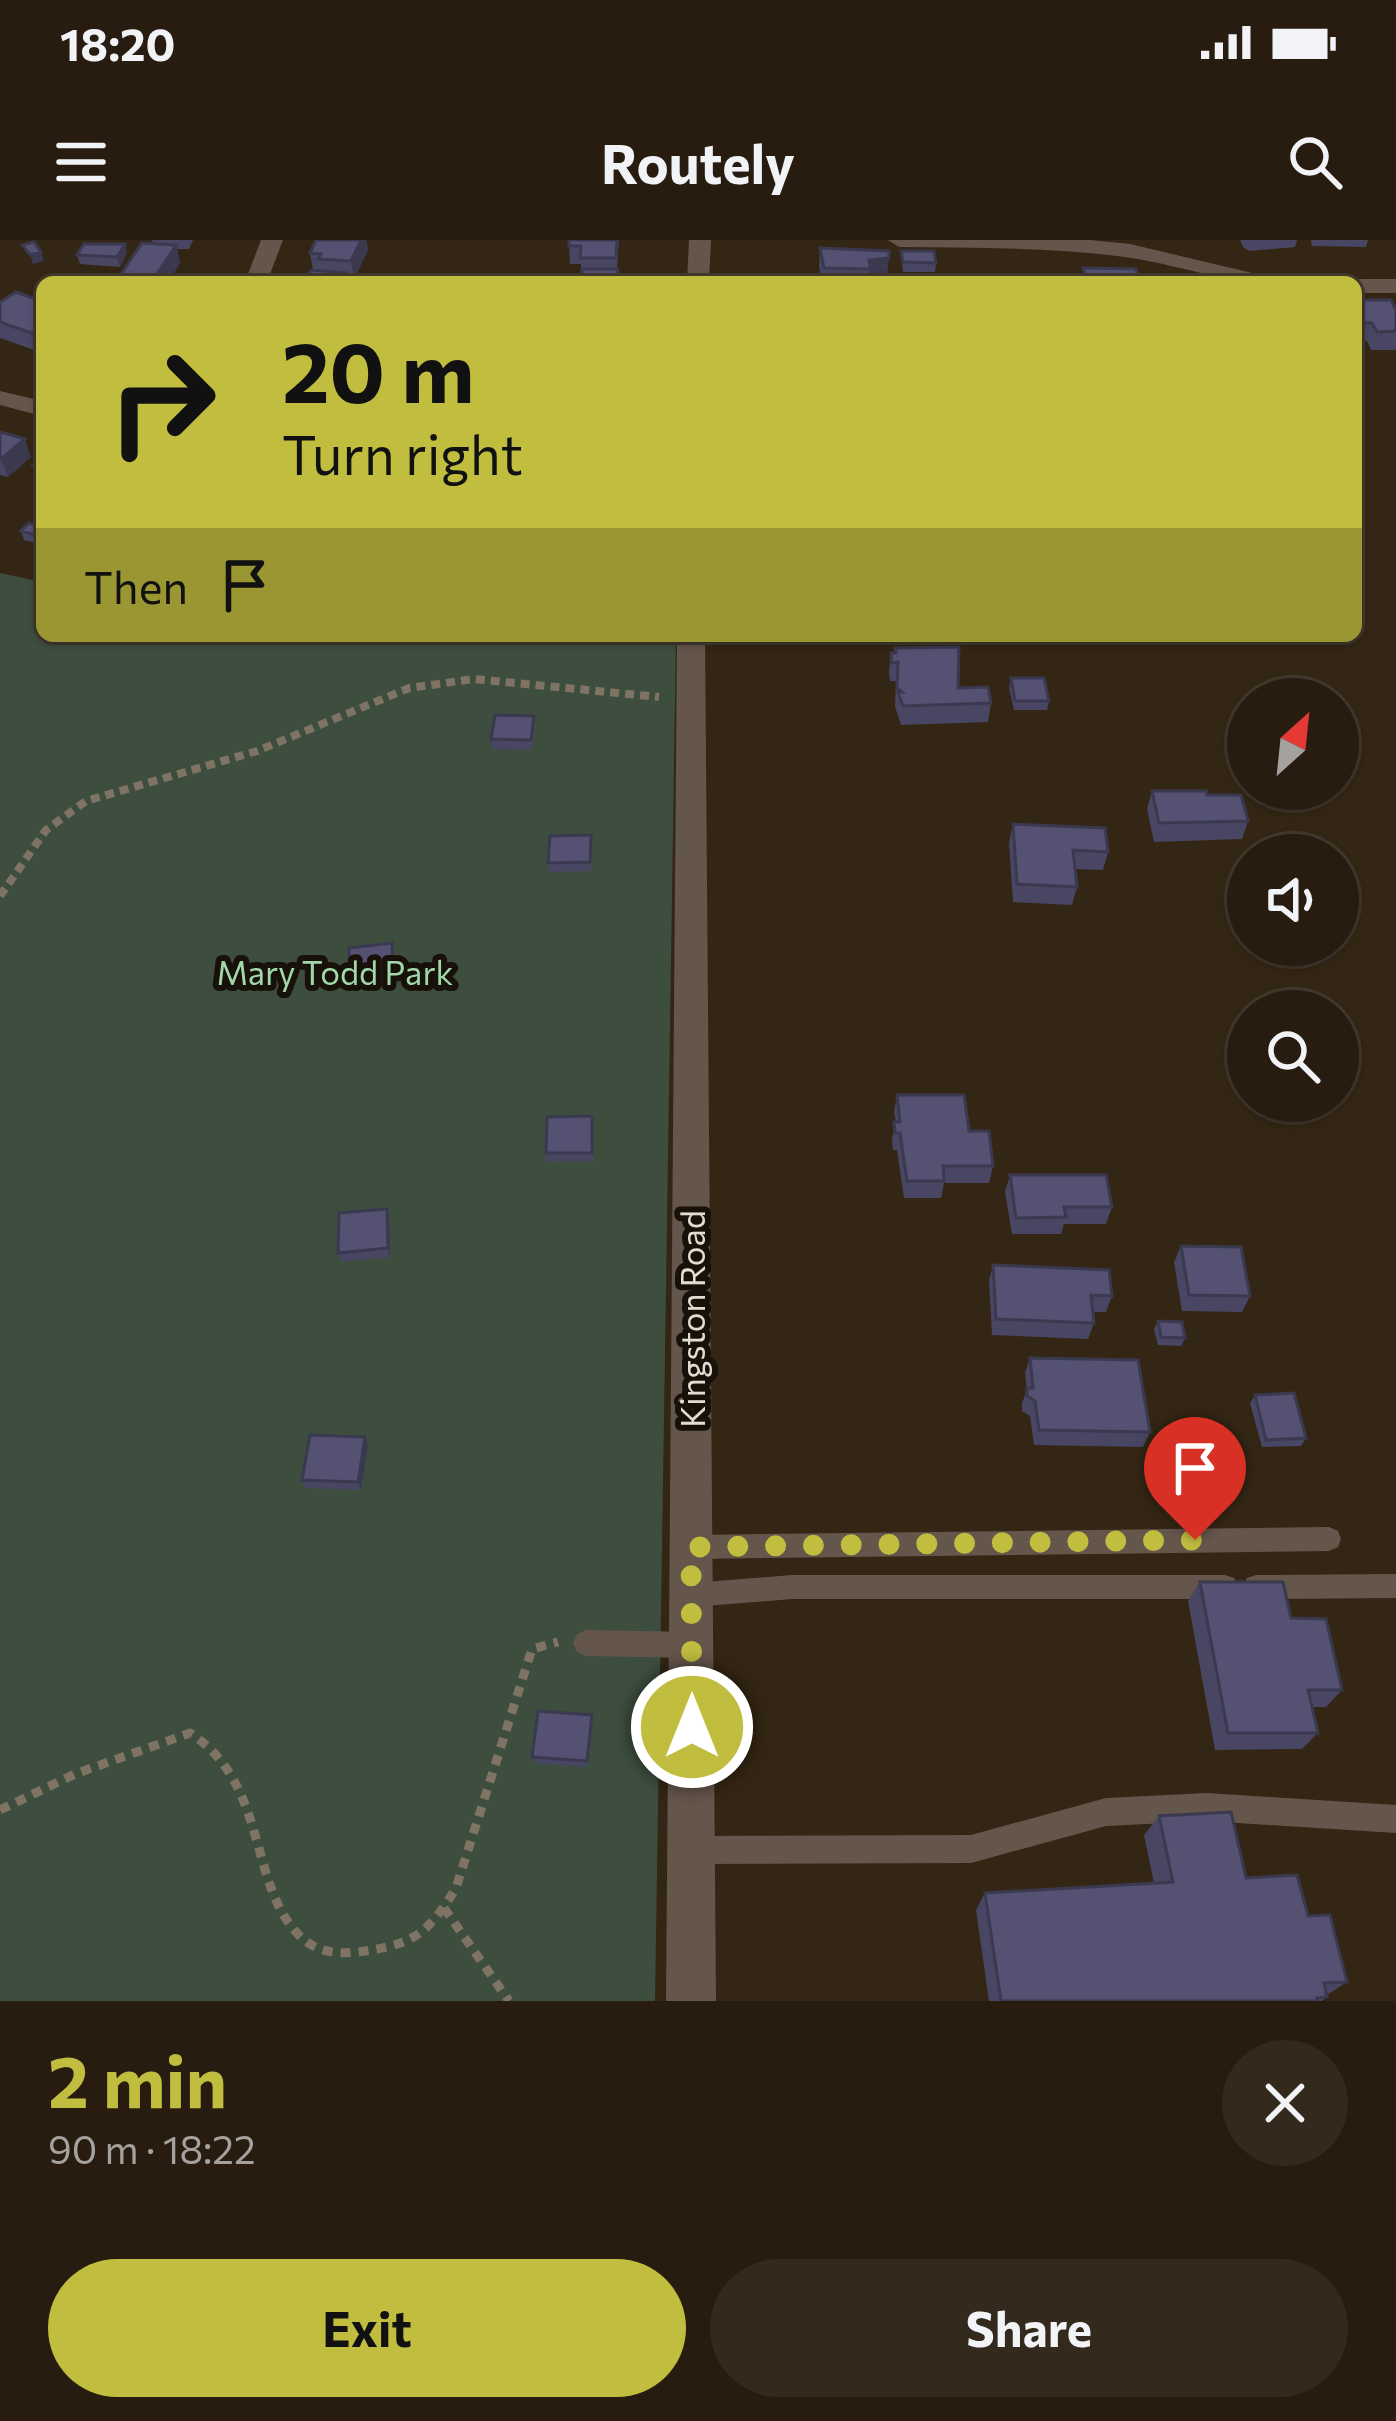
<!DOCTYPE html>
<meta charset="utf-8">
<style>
:root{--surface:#271c0f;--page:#33291d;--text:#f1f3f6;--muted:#a4a19e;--line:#433a2f;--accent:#c1bd3f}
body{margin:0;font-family:Commissioner,sans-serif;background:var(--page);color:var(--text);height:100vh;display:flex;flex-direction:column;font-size:45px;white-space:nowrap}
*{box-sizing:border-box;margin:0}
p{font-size:39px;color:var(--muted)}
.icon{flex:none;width:66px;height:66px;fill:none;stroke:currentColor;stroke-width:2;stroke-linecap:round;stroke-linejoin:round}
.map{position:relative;height:1761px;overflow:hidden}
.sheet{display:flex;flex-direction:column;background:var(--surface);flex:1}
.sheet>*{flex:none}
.banner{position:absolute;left:36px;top:36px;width:1326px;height:366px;border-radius:18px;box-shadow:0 3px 9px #0004,0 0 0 3px var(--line);background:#c1bd3f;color:#111;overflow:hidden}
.needle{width:78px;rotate:27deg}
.buttons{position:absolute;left:1227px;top:438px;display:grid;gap:24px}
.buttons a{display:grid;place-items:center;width:132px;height:132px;border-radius:50%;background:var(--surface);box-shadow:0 3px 9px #0004,0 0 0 3px var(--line);font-size:60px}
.pin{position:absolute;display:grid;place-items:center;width:102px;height:102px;color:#fff;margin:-123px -51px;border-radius:50% 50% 50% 0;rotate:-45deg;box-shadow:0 0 12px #0007}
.pin .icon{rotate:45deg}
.me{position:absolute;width:132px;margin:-66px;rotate:0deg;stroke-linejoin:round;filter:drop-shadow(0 0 9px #0008)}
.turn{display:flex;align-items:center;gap:42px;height:252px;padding:0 48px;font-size:54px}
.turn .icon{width:156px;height:156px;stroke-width:2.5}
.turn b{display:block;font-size:84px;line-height:102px}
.then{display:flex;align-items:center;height:114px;padding:0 48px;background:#0003;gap:24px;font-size:45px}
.round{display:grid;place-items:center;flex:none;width:126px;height:126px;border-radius:63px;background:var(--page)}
.summary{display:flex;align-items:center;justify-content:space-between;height:204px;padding:0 48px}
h1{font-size:72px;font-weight:700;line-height:90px;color:var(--accent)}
.primary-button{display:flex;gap:24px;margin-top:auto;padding:24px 48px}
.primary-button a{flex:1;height:138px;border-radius:72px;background:var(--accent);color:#111;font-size:48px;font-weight:700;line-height:138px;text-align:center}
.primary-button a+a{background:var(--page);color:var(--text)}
.status{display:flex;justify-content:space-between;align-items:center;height:84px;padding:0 60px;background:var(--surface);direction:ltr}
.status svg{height:33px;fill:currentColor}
header{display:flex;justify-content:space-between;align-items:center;height:156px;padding:0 48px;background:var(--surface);font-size:54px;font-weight:700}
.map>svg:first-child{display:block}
.green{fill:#3d4e3f}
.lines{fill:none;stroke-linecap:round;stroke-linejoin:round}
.path-far1{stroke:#7f7364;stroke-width:8;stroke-dasharray:9 6;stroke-linecap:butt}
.path{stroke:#7f7364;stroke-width:9;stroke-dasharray:10 8;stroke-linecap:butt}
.lane{fill:#65564c;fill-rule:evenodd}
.street{fill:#65564c;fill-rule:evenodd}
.wall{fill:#484663}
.shaded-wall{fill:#3b3950}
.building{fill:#545173;stroke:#3b3950;stroke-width:3}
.route{stroke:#c1bd3f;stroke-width:21;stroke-dasharray:0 37.8}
.labels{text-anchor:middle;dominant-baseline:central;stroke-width:12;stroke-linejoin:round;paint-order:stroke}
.park-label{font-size:33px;fill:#a2d8a9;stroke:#171109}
.street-label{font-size:33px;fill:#e5dcd1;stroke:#171109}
</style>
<div class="status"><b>18:20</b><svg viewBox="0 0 49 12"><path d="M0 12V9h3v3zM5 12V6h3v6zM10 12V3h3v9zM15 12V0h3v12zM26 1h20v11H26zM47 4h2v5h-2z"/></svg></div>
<header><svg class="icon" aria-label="menu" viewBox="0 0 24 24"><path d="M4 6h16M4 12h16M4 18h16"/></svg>Routely<svg class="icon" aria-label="search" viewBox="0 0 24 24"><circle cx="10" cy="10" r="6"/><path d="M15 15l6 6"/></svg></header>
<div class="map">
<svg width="1396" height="1761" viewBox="0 0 1396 1761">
<rect width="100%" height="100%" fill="#342614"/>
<path class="green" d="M0,333L42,342V396H676L655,1761H0Z"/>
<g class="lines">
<path class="path-far1" d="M0,656L46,590L86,561L257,511L409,448L474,439L659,457"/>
<path class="path" d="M0,1570L75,1534L190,1493C270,1545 247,1647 302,1698C321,1716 348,1714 372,1710C419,1702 431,1688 456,1648L532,1409L558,1402
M444,1668L509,1761"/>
<path class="lane" d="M1329,1287L1338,1291L1341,1299L1338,1307L1329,1311L691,1319L682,1315L679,1307L682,1299L691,1295Z
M1396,1334V1358L1256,1359L1247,1356L1243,1347L1247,1338L1256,1335Z
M792,1335H1225L1234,1338L1238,1347L1234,1356L1225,1359H792L692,1367L683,1364L679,1355L683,1346L692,1343Z
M586,1390L692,1392L701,1396L705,1405L701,1414L692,1418L586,1416L577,1412L573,1403L577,1394Z
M1207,1553L1396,1565V1593L1207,1581L1106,1586L971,1623L691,1624L681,1620L677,1610L681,1600L691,1596L971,1595L1106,1558Z"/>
<path class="street" d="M261,0H283L267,42H245Z
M689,0H711L709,42H687Z
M888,0H1090L1130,4L1269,37L1272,42C1221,42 1175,24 1125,17C1050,7 974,8 899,7Z
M1356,39H1396V53H1356V42H1347Z
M0,151L42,161V176L0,165Z
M677,396H705L716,1761H666Z"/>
</g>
<path class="wall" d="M152,0H193L189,9H177L180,23L168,42H123L121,34L153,3Z
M316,0H366L368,10L354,39L347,38V42L313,30L310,13Z
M569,0H619L617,29L581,42V24H570Z
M1240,0H1297L1295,7L1249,11L1243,7Z
M1311,0H1368L1366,7L1312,6Z
M125,4L127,13L120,27L80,24L77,15Z
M820,8L887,36L869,38V42L822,41L819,26Z
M901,11L936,23L935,32H903Z
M1356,60L1396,70V110H1371L1367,101H1356Z
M42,61L37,111L0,98V62Z
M0,192L31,217L8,237L0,235Z
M42,216V244L39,243L33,225Z
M42,287L39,304L24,300L21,291Z
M895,408L958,448L991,463L988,482L901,485L895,466L896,441H890L889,432L891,413H894Z
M1011,438L1049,461L1047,470H1014L1009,448Z
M534,476L535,486L532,510L493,509L491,499Z
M1279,549H1299L1302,557L1298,566L1280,567L1276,556Z
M1152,551L1207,555L1248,581L1242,599L1154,602L1147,569Z
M1013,584L1108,612L1103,630L1075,629L1077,647L1072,665L1013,662L1009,603Z
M591,595V631L549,632L548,623Z
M392,703L395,741L352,745L349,736Z
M897,855L969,891L993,926L989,943H944L941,958H904L897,910H893L892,899L896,882L894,872Z
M592,876L593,921L547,922L546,913Z
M1010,935L1112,967L1106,984H1064L1061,994H1012L1005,952Z
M389,977L390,1017L341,1022L338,1013Z
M1181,1006L1250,1056L1242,1072L1182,1071L1174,1022Z
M993,1025L1112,1056L1106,1072H1093L1094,1083L1088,1099L992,1095L989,1041Z
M1158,1081L1185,1098L1181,1106L1158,1105L1154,1089Z
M1030,1118L1150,1192L1143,1207L1034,1205L1030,1176L1022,1171V1163L1027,1150L1025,1133Z
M1255,1155L1306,1198L1301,1206L1262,1207L1250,1163Z
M368,1205L361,1250L305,1248L302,1240Z
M1200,1342L1291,1378L1342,1450L1326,1467H1312L1318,1493L1302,1509L1215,1510L1188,1361Z
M592,1475L588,1527L534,1523L532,1517Z
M1159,1576L1246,1638L1308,1676L1347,1742L1327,1755V1757L1322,1761H989L976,1670L985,1653L1154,1643L1144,1595Z"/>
<path class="shaded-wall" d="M361,0H366L368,10L354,39L351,21Z
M125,4L127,13L120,27L117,17Z
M176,5L180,23L168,42H157L155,37Z
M41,12L44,21L33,24L30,15Z
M889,18L887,36L869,38V20Z
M42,85V107L37,111L31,93Z
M25,199L31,217L8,237L1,219Z
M42,289V302L39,304L36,295Z
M387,969L389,977L390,1017L388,1008Z
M365,1197L368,1205L361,1250L358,1242Z"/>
<path class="building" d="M316,0H361L351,21L318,19L321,14L310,13Z
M569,0H617L616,18H580L581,6H569Z
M34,2L41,12L30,15L22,5Z
M142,3L176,5L155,37L121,34Z
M84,4H125L117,17L77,15Z
M820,8L889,11V18L869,20L870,29L824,28Z
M901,11H934L936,23L903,22Z
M1083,28L1136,29L1140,42H1087Z
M582,29H618L617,42H581Z
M311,30L346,33L341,42H304Z
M16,52L42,61V85L31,93L0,82V62Z
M1356,60H1391L1396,70V91L1377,92L1372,83L1356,82Z
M0,192L25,199L1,219L0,218Z
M42,216V227L33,225Z
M29,283L42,287V289L36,295L21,291Z
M959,407L958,448L988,447L991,463L903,466L898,452H902L897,448L898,422L892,423L891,413H896L895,408Z
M1011,438H1044L1049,461H1015Z
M495,475L534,476L531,500L491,499Z
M1281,549H1299L1302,557H1283Z
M1152,551H1206L1207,555H1241L1248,581L1159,583Z
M1013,584L1105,588L1108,612L1073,610L1077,647L1017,644Z
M591,595L590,622L548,623L550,596Z
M392,703L393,731L349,736V708Z
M897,855H964L969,891H989L993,926H943L944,941H907L900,893H895L894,882H900Z
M592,876V913H546L547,877Z
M1010,935H1106L1112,967H1064L1066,977L1016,978Z
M387,969L388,1008L338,1013L339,973Z
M1181,1006L1241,1007L1250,1056L1189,1055Z
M993,1025L1109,1030L1112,1056L1091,1055L1094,1083L996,1079Z
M1158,1081L1182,1082L1185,1098L1161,1097Z
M1030,1118L1138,1120L1150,1192L1039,1190L1035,1161L1027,1156V1148H1033Z
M1294,1153L1306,1198L1266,1200L1255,1155Z
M310,1195L365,1197L358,1242L302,1240Z
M1200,1342H1283L1291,1378L1326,1379L1342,1450H1308L1318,1493H1228Z
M538,1471L592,1475L587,1521L532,1517Z
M1231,1572L1246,1638L1297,1635L1308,1676L1330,1675L1347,1742L1324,1743L1327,1757L1317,1758L1318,1761H1001L985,1653L1173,1642L1159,1576Z"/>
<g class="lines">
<path class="route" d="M692,1487L691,1307L1195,1300"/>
</g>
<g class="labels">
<g class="park-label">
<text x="335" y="731">Mary Todd Park</text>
</g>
<g class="street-label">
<text transform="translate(691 1079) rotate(-90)">Kingston Road</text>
</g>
</g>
</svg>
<div class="buttons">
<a><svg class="needle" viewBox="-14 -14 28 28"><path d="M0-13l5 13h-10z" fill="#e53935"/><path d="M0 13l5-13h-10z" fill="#a4a19e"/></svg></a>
<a><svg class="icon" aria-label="sound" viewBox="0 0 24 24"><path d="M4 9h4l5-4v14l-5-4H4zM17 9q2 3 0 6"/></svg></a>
<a><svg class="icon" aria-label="search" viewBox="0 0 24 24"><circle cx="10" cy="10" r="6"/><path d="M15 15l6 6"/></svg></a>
</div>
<div class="pin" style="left:1195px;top:1300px;background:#d93025"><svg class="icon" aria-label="arrive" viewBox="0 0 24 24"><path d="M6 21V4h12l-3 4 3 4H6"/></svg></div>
<svg class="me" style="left:692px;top:1487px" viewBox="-20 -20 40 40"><circle r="17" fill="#c1bd3f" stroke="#fff" stroke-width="3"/><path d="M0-11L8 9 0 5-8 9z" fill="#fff"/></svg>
<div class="banner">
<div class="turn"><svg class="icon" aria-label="right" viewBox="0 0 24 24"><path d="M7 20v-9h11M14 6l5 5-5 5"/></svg><div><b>20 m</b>Turn right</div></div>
<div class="then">Then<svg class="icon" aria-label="arrive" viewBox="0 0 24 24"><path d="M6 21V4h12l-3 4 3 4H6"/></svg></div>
</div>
</div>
<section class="sheet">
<div class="summary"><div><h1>2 min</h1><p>90 m · 18:22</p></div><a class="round"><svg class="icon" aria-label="close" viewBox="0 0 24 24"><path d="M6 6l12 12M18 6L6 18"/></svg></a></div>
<div class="primary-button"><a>Exit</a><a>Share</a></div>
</section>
